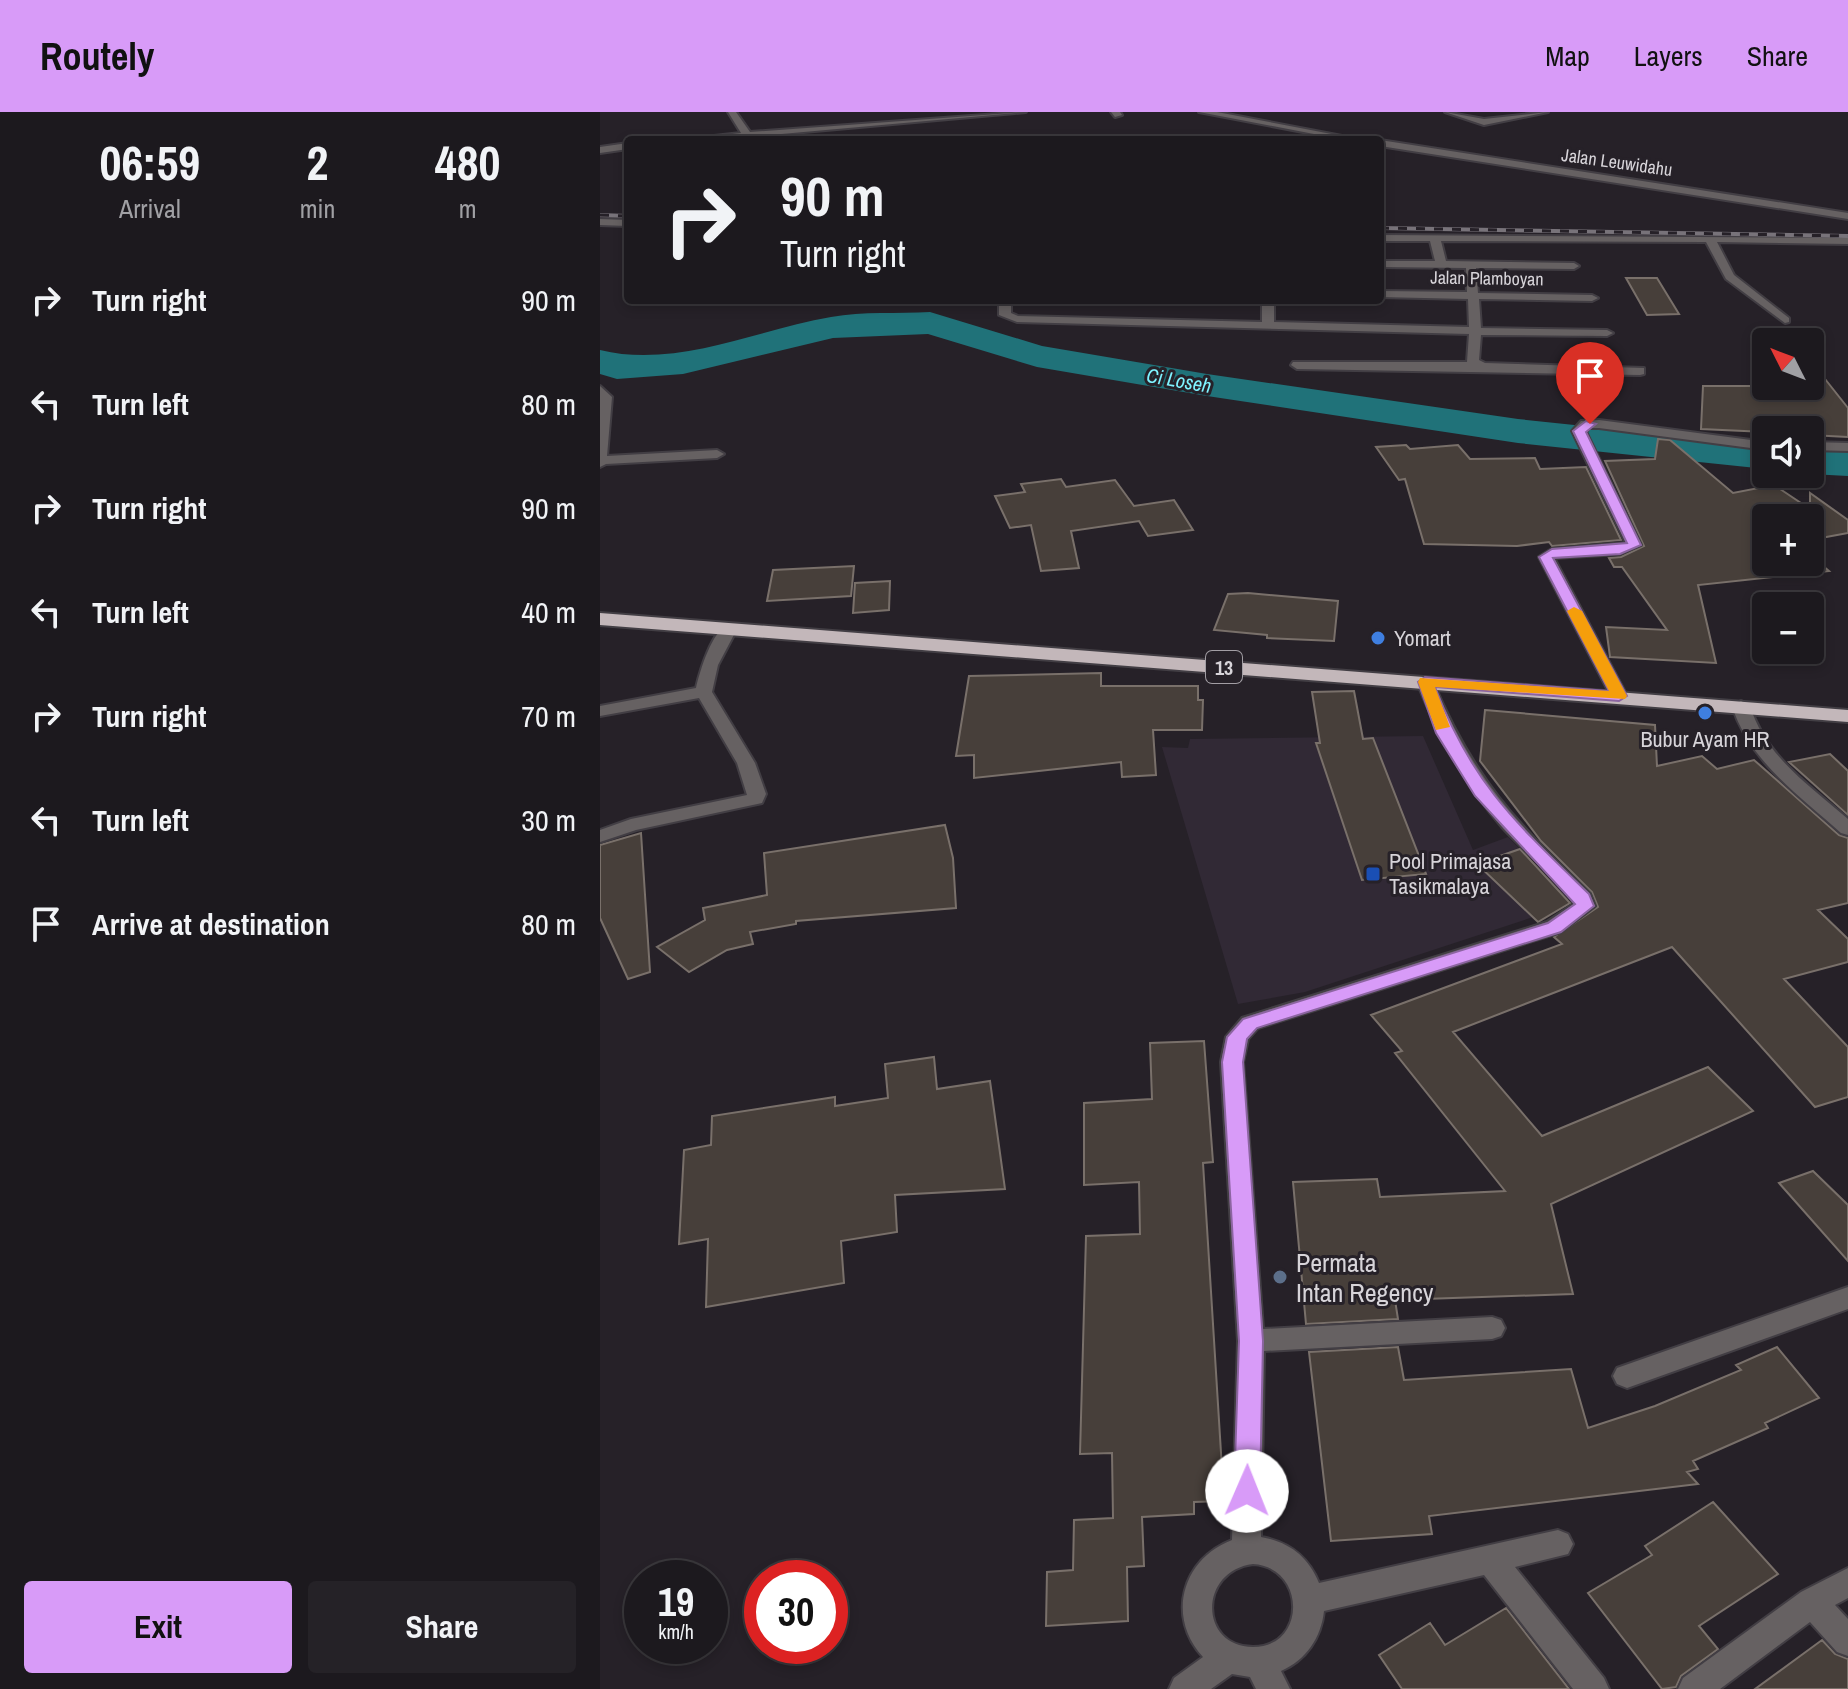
<!DOCTYPE html>
<meta charset="utf-8">
<style>
:root{--surface:#1c191e;--page:#252227;--text:#f1f3f6;--muted:#a0a0a4;--line:#3a383c;--accent:#d89bf8}
body{margin:0;font-family:"Archivo Narrow",sans-serif;background:var(--page);color:var(--text);height:100vh;display:flex;flex-direction:column;font-size:30px;white-space:nowrap}
*{box-sizing:border-box;margin:0}
p{font-size:26px;color:var(--muted)}
.icon{flex:none;width:44px;height:44px;fill:none;stroke:currentColor;stroke-width:2;stroke-linecap:round;stroke-linejoin:round}
.map{position:relative;flex:1;overflow:hidden}
.drawer{display:flex;flex-direction:column;background:var(--surface);width:600px}
.drawer>*{flex:none}
.guide{position:absolute;left:24px;top:24px;width:760px;height:168px;border-radius:8px;box-shadow:0 4px 12px #0003,0 0 0 2px var(--line);background:#1c191e;color:var(--text);overflow:hidden}
.needle{width:52px;rotate:312deg}
.buttons{position:absolute;left:1152px;top:216px;display:grid;gap:16px}
.buttons a{display:grid;place-items:center;width:72px;height:72px;border-radius:8px;background:var(--surface);box-shadow:0 4px 12px #0003,0 0 0 2px var(--line);font-size:40px}
.speed{position:absolute;left:24px;top:1448px;display:flex;gap:16px;font-size:40px;font-weight:700;text-align:center}
.speed>*{display:grid;place-content:center;width:104px;height:104px;border-radius:50%;background:var(--surface);box-shadow:0 4px 12px #0003,0 0 0 2px var(--line);line-height:1}
.speed small{font-size:20px;font-weight:400}
.speed .limit{border:12px solid #d22;background:#fff;color:#111}
.pin{position:absolute;display:grid;place-items:center;width:68px;height:68px;color:#fff;margin:-82px -34px;border-radius:50% 50% 50% 0;rotate:-45deg;box-shadow:0 0 8px #0007}
.pin .icon{rotate:45deg}
.me{position:absolute;width:88px;margin:-44px;rotate:1deg;stroke-linejoin:round;filter:drop-shadow(0 0 6px #0008)}
.turn{display:flex;align-items:center;gap:28px;height:168px;padding:0 24px;font-size:36px}
.turn .icon{width:104px;height:104px;stroke-width:2.5}
.turn b{display:block;font-size:56px;line-height:68px}
.eta{display:flex;justify-content:space-evenly;align-items:center;height:136px;text-align:center}
.eta b{font-size:48px;font-weight:700;line-height:56px}
.primary-button{display:flex;gap:16px;margin-top:auto;padding:16px 24px}
.primary-button a{flex:1;height:92px;border-radius:8px;background:var(--accent);color:#111;font-size:32px;font-weight:700;line-height:92px;text-align:center}
.primary-button a+a{background:var(--page);color:var(--text)}
ul{padding:0;list-style:none}
li{display:flex;align-items:center;gap:24px;height:104px;padding:0 24px}
li div{flex:1}
li b{display:block;font-size:30px}
li em{font-style:normal}
header{display:flex;align-items:center;gap:48px;box-sizing:border-box;height:112px;padding:0 40px;background:var(--accent);color:#111}
header strong{font-size:38px}
nav{display:flex;gap:44px;margin-inline-start:auto;font-size:28px}
main{display:flex;flex:1;min-height:0}
.map>svg:first-child{display:block}
.built{fill:#312935}
.lines{fill:none;stroke-linecap:round;stroke-linejoin:round}
.river{fill:#207279;fill-rule:evenodd}
.building{fill:#473f3a;stroke:#79706a;stroke-width:2}
.minor-casing{stroke:#423e44;stroke-width:4}
.highway-casing{stroke:#423e44;stroke-width:4}
.minor{fill:#666162;fill-rule:evenodd}
.highway{fill:#c3b7ba;fill-rule:evenodd}
.rail-casing{stroke:#78737a;stroke-width:4}
.rail{stroke:#262128;stroke-width:3;stroke-dasharray:9;stroke-linecap:butt}
.route{fill:#d89bf8;stroke:#8c65a1;stroke-width:2}
.slow{fill:#f59e0b}
.shop-dot{fill:#3f7fe0;stroke:#262128;stroke-width:3}
.transit-dot{fill:#1a4fb4;stroke:#262128;stroke-width:3}
.service-dot{fill:#5c6f8a;stroke:#262128;stroke-width:3}
.labels{text-anchor:middle;dominant-baseline:central;stroke-width:6;stroke-linejoin:round;paint-order:stroke}
.far-street-label{font-size:18px;fill:#d7d4d9;stroke:#262128}
.far-water-label{font-size:20px;font-style:italic;fill:#7ff3ff;stroke:#262128}
.shield{fill:#262128;stroke:#a29ea4;stroke-width:2}
.shield-label{font-size:20px;font-weight:bold;fill:#d7d4d9}
.poi-label{font-size:22px;fill:#d7d4d9;stroke:#262128;text-anchor:start}
.near-poi-label{font-size:26px;fill:#d7d4d9;stroke:#262128;text-anchor:start}
</style>
<header>
<strong>Routely</strong>
<nav><a>Map</a><a>Layers</a><a>Share</a></nav>
</header>
<main>
<section class="drawer">
<div class="eta">
<div><b>06:59</b><p>Arrival</p></div>
<div><b>2</b><p>min</p></div>
<div><b>480</b><p>m</p></div>
</div>
<ul>
<li><svg class="icon" aria-label="right" viewBox="0 0 24 24"><path d="M7 20v-9h11M14 6l5 5-5 5"/></svg><div><b>Turn right</b></div><em>90 m</em></li>
<li><svg class="icon" aria-label="left" viewBox="0 0 24 24"><path d="M17 20v-9H6M10 6l-5 5 5 5"/></svg><div><b>Turn left</b></div><em>80 m</em></li>
<li><svg class="icon" aria-label="right" viewBox="0 0 24 24"><path d="M7 20v-9h11M14 6l5 5-5 5"/></svg><div><b>Turn right</b></div><em>90 m</em></li>
<li><svg class="icon" aria-label="left" viewBox="0 0 24 24"><path d="M17 20v-9H6M10 6l-5 5 5 5"/></svg><div><b>Turn left</b></div><em>40 m</em></li>
<li><svg class="icon" aria-label="right" viewBox="0 0 24 24"><path d="M7 20v-9h11M14 6l5 5-5 5"/></svg><div><b>Turn right</b></div><em>70 m</em></li>
<li><svg class="icon" aria-label="left" viewBox="0 0 24 24"><path d="M17 20v-9H6M10 6l-5 5 5 5"/></svg><div><b>Turn left</b></div><em>30 m</em></li>
<li><svg class="icon" aria-label="arrive" viewBox="0 0 24 24"><path d="M6 21V4h12l-3 4 3 4H6"/></svg><div><b>Arrive at destination</b></div><em>80 m</em></li>
</ul>
<div class="primary-button"><a>Exit</a><a>Share</a></div>
</section>
<div class="map">
<svg width="1248" height="1577" viewBox="0 0 1248 1577">
<rect width="100%" height="100%" fill="#262128"/>
<path class="built" d="M823,624L873,738L908,725L969,786L967,794L705,880L638,892L562,635L588,636L590,627Z"/>
<g class="lines">
<path class="river" d="M330,200L442,234L607,262L918,307L1166,333V357L918,331L607,284L437,255L328,222L233,226L83,262L17,267L0,262V238C76,257 156,218 231,205C263,199 298,202 330,200Z
M1210,336L1248,338V364L1210,362Z"/>
</g>
<path class="building" d="M1026,166H1057L1079,202L1047,203Z
M1210,248L1248,296V325L1210,323V318L1166,320L1101,317L1103,274H1210Z
M1058,327L1070,328L1133,381L1174,373L1210,397V381L1248,408V421L1210,428V406H1166V450H1210V443L1229,459L1098,473L1116,551L1010,545L1006,515L1067,518L1022,455H1014L1009,446L1021,445L1044,434L1005,349L1055,347Z
M806,333L810,337L858,333L870,347L935,346L940,357L986,355L1021,428L952,434L949,430L917,434L824,432L805,367L799,368L776,335Z
M461,367L466,375L515,368L534,394L574,388L593,418L548,424L539,409L471,419L479,456L441,459L431,413L410,416L395,384L425,380L421,372Z
M254,454L251,484L167,489L173,458Z
M290,469L289,498L253,501L255,471Z
M648,481L738,489L734,529L667,526V523L614,518L628,482Z
M501,561V574H598V588H603L602,618H553L556,663L522,665L521,650L374,666V643L356,644L369,564Z
M754,579L763,627L773,626L826,762L762,768L716,631H720L712,580Z
M885,598L1055,613L1057,654L1102,644L1117,657L1154,648L1239,723L1248,726V791L1218,798L1248,827V850L1184,867L1248,935V985L1215,995L1072,835L853,920L942,1024L1108,955L1153,999L951,1092L973,1182L795,1188L798,1207L706,1212L693,1070L777,1067L780,1085L905,1079L795,941L802,939L771,903L962,832L954,825L998,795L992,780L941,729L880,649Z
M1230,642L1248,659V703L1189,650Z
M345,713L353,746L356,796L196,809V812L150,820L153,832L127,838L89,860L57,835L105,808L103,796L167,783L164,741Z
M41,721L50,860L28,867L0,806V733Z
M920,737L970,791L938,810L877,752Z
M604,929L613,1050L603,1051L624,1389L594,1390V1402L542,1405L544,1454L527,1455L528,1509L446,1514L447,1460L473,1458L474,1408L513,1406L512,1341L480,1342L486,1124L540,1122L539,1070L484,1073V991L552,987L550,931Z
M334,945L337,977L390,969L405,1077L295,1083L297,1120L241,1129L244,1171L106,1195L108,1127L79,1132L84,1038L111,1033L112,1004L235,985V994L288,986L285,952Z
M1213,1059L1248,1093V1149L1179,1071Z
M798,1235L804,1268L971,1257L988,1316L1055,1294L1141,1258L1136,1253L1177,1235L1219,1286L1165,1311L1168,1316L1093,1349L1098,1357L1087,1360L1098,1372L829,1404L832,1422L731,1429L709,1240Z
M1113,1390L1178,1462L1099,1514L1118,1537L1081,1564L1076,1575L1062,1577L988,1481L1052,1443L1045,1434Z
M906,1496L969,1577H802L779,1543L830,1511L845,1533Z
M1222,1528L1235,1542L1248,1547V1577H1155Z"/>
<g class="lines">
<defs>
<path id="minor" d="M128,0H136L150,20L426,0L114,28H78L141,21Z
M511,0H520L522,3L515,5Z
M599,0H617L763,28H745Z
M845,0L884,7L948,0L884,13Z
M780,28L1248,101V107L780,34Z
M28,31V37L0,41V35Z
M0,107L28,108V114L0,113Z
M780,123L1248,126V132L1117,130L1134,163L1189,206V210L1185,211L1126,167L1106,130L841,129L846,149L974,151L979,154L974,157L876,156L878,181L992,183L998,186L992,189L879,187L881,216L1007,218L1013,221L1007,224L881,223L879,248L885,251L1044,256V262L1040,263L697,257L691,253L693,250H867L869,222L417,210L399,203V188H411V201L418,204L662,210V188H674V210L869,215L868,187L780,185V179L867,180L866,156L780,155V149H835L830,129H780Z
M0,274L12,285L7,344L117,338L124,342L117,346L6,352L0,355Z
M999,308L1166,330V338L999,316H989L986,320L1041,433L1020,442L954,446L1027,584L1019,589L1011,584L939,445L952,437L1026,431L972,319L981,309Z
M1210,330L1248,331V339L1210,338Z
M129,512L137,517L118,553L112,580L155,651L166,682L162,691L36,718L0,730V718L31,707L147,683L137,651L99,586L0,604V594L96,576C100,559 112,518 129,512Z
M825,565L833,570C873,666 916,711 990,782L995,794L961,820L658,916L648,927L643,950L663,1217L892,1205L901,1208L905,1216L901,1224L892,1227L664,1239L661,1425C689,1430 708,1444 719,1471L958,1418L968,1422L973,1432L968,1442L915,1455L1004,1566L1009,1577H973L884,1463L724,1499C721,1526 706,1548 681,1559L690,1577H656L650,1565L632,1562L611,1577H569L574,1566L603,1545C566,1505 582,1447 632,1428L638,1229L621,950L626,925L642,906L947,810L974,792C964,770 920,736 902,715C864,671 838,623 817,570ZM653,1452C706,1455 707,1535 653,1535C599,1535 598,1459 653,1452Z
M1141,589L1150,594C1166,645 1209,673 1248,707V723L1241,721C1199,683 1150,650 1132,594Z
M1248,1175V1197L1027,1276L1017,1272L1013,1264L1017,1256Z
M1248,1456V1486L1235,1493L1248,1507V1544L1237,1540L1210,1510L1120,1577H1078L1083,1566L1201,1480Z"/>
<path id="highway" d="M0,501L1248,598V610L0,513Z"/>
</defs>
<use href="#minor" class="minor-casing"/>
<use href="#highway" class="highway-casing"/>
<use href="#minor" class="minor"/>
<use href="#highway" class="highway"/>
<defs>
<path id="rail" d="M0,103L28,104
M780,116L1248,124"/>
</defs>
<use href="#rail" class="rail-casing"/>
<use href="#rail" class="rail"/>
</g>
<path class="route" d="M986,309L996,312L986,320L1041,433L1020,442L953,446L1027,584L1019,589L835,575C872,672 916,711 989,782L994,794L961,820L657,916L647,927L643,950L663,1229L660,1379L656,1387L647,1391L638,1387L634,1379L639,1229L622,950L627,925L643,907L948,811L975,792L875,684L836,621L818,570L825,565L1009,579L939,445L952,437L1027,431L973,319Z"/>
<path class="slow" d="M974,495L982,499L1027,584L1025,587L835,575L850,615L836,618L818,570L820,566L1009,579L967,499Z"/>
<g class="shop-dot">
<circle cx="778" cy="526" r="8"/>
<circle cx="1105" cy="601" r="8"/>
</g>
<rect class="transit-dot" x="765" y="754" width="16" height="16" rx="4"/>
<circle class="service-dot" cx="680" cy="1165" r="8"/>
<g class="labels">
<g class="far-street-label">
<text transform="translate(1017 50) rotate(8)">Jalan Leuwidahu</text>
<text transform="translate(887 166) rotate(1)">Jalan Plamboyan</text>
</g>
<g class="far-water-label">
<text transform="translate(579 268) rotate(10)">Ci Loseh</text>
</g>
<rect class="shield" x="606" y="539" width="36" height="32" rx="6"/>
<g class="shield-label">
<text x="624" y="555">13</text>
</g>
<g class="poi-label">
<text x="794" y="526">Yomart</text>
<text x="1105" y="627" text-anchor="middle">Bubur Ayam HR</text>
<text x="789" y="749">Pool Primajasa<tspan x="789" dy="25">Tasikmalaya</tspan></text>
</g>
<g class="near-poi-label">
<text x="696" y="1150">Permata<tspan x="696" dy="30">Intan Regency</tspan></text>
</g>
</g>
</svg>
<div class="buttons">
<a><svg class="needle" viewBox="-14 -14 28 28"><path d="M0-13l5 13h-10z" fill="#e53935"/><path d="M0 13l5-13h-10z" fill="#a0a0a4"/></svg></a>
<a><svg class="icon" aria-label="sound" viewBox="0 0 24 24"><path d="M4 9h4l5-4v14l-5-4H4zM17 9q2 3 0 6"/></svg></a>
<a>+</a>
<a>−</a>
</div>
<div class="speed"><div>19<small>km/h</small></div><div class="limit">30</div></div>
<div class="pin" style="left:990px;top:312px;background:#d93025"><svg class="icon" aria-label="arrive" viewBox="0 0 24 24"><path d="M6 21V4h12l-3 4 3 4H6"/></svg></div>
<svg class="me" style="left:647px;top:1379px" viewBox="-20 -20 40 40"><circle r="19" fill="#fff"/><path d="M0-13L10 11 0 6-10 11z" fill="#d89bf8"/></svg>
<div class="guide">
<div class="turn"><svg class="icon" aria-label="right" viewBox="0 0 24 24"><path d="M7 20v-9h11M14 6l5 5-5 5"/></svg><div><b>90 m</b>Turn right</div></div>
</div>
</div>
</main>
